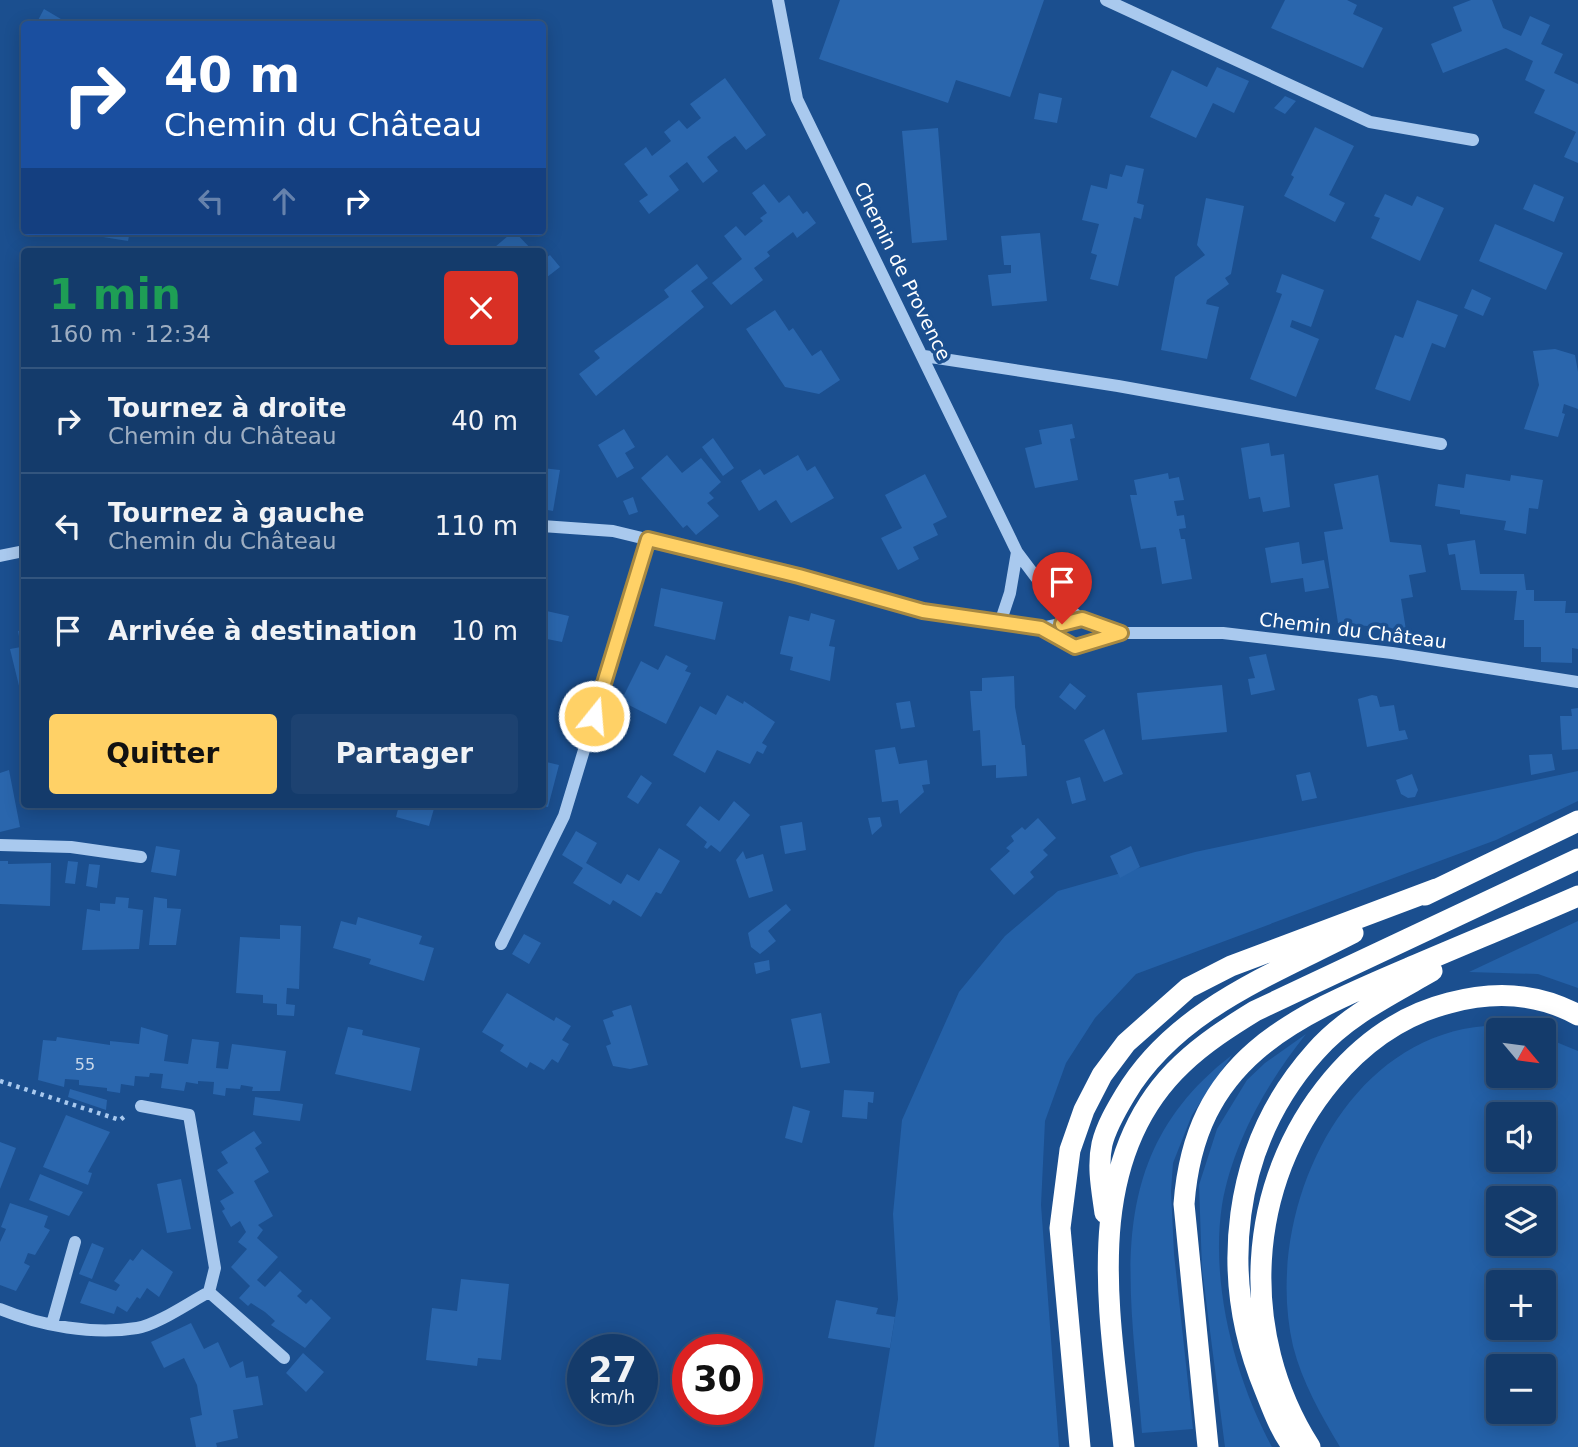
<!DOCTYPE html>
<html lang="fr">
<meta charset="utf-8">
<style>
:root{--surface:#143b6b;--page:#1d4271;--text:#f1f3f6;--muted:#9dadc1;--line:#33557e;--accent:#ffd166}
body{margin:0;font-family:"DejaVu Sans",sans-serif;background:var(--page);color:var(--text);height:100vh;display:flex;flex-direction:column;font-size:26px;white-space:nowrap}
*{box-sizing:border-box;margin:0}
p{font-size:23px;color:var(--muted)}
.icon{flex:none;width:38px;height:38px;fill:none;stroke:currentColor;stroke-width:2;stroke-linecap:round;stroke-linejoin:round}
.map{position:relative;flex:1;overflow:hidden}
.details{position:absolute;left:21px;top:248px;width:525px;height:560px;display:flex;flex-direction:column;background:var(--surface);border-radius:7px;box-shadow:0 4px 18px #0003,0 0 0 2px var(--line)}
.details>*{flex:none}
.banner{position:absolute;left:21px;top:21px;width:525px;height:214px;border-radius:7px;box-shadow:0 4px 18px #0003,0 0 0 2px var(--line);background:#1a4fa0;color:#fff;overflow:hidden}
.needle{width:46px;rotate:119deg}
.tools{position:absolute;left:1486px;top:1018px;display:grid;gap:14px}
.tools a{display:grid;place-items:center;width:70px;height:70px;border-radius:7px;background:var(--surface);box-shadow:0 4px 18px #0003,0 0 0 2px var(--line);font-size:35px}
.speed{position:absolute;left:567px;top:1334px;display:flex;gap:14px;font-size:35px;font-weight:700;text-align:center}
.speed>*{display:grid;place-content:center;width:91px;height:91px;border-radius:50%;background:var(--surface);box-shadow:0 4px 18px #0003,0 0 0 2px var(--line);line-height:1}
.speed small{font-size:18px;font-weight:400}
.speed .limit{border:10px solid #d22;background:#fff;color:#111}
.pin{position:absolute;display:grid;place-items:center;width:60px;height:60px;color:#fff;margin:-72px -30px;border-radius:50% 50% 50% 0;rotate:-45deg;box-shadow:0 0 7px #0007}
.pin .icon{rotate:45deg}
.me{position:absolute;width:77px;margin:-38px;rotate:17deg;stroke-linejoin:round;filter:drop-shadow(0 0 5px #0008)}
.turn{display:flex;align-items:center;gap:24px;height:147px;padding:0 28px;font-size:32px}
.turn .icon{width:91px;height:91px;stroke-width:2.5}
.turn b{display:block;font-size:49px;line-height:60px}
.lanes{display:flex;align-items:center;height:66px;padding:0 28px;background:#0003;justify-content:center;gap:35px;direction:ltr}
.lanes .off{opacity:.35}
.round{display:grid;place-items:center;flex:none;width:74px;height:74px;border-radius:7px;background:var(--page)}
.summary{display:flex;align-items:center;justify-content:space-between;height:119px;padding:0 28px}
h1{font-size:42px;font-weight:800;line-height:52px;color:#1e9e55}
.action{display:flex;gap:14px;margin-top:auto;padding:14px 28px}
.action a{flex:1;height:80px;border-radius:7px;background:var(--accent);color:#111;font-size:28px;font-weight:800;line-height:80px;text-align:center}
.action a+a{background:var(--page);color:var(--text)}
ul{padding:0;list-style:none}
li{display:flex;align-items:center;gap:21px;height:105px;padding:0 28px;border-top:2px solid var(--line)}
li div{flex:1}
li b{display:block;font-size:26px}
li em{font-style:normal}
.map>svg:first-child{display:block}
.green{fill:#2461a8;fill-rule:evenodd}
.building{fill:#2a66ad}
.lines{fill:none;stroke-linecap:round;stroke-linejoin:round}
.path{stroke:#a9c9ee;stroke-width:4.5;stroke-dasharray:3.5 5;stroke-linecap:butt}
.minor{stroke:#a9c9ee;stroke-width:12}
.highway{stroke:#fff;stroke-width:21}
.route-casing{stroke:#a68842;stroke-width:18}
.route{stroke:#ffd166;stroke-width:12}
.labels{text-anchor:middle;dominant-baseline:central;stroke-width:7;stroke-linejoin:round;paint-order:stroke}
.number-label{font-size:16px;fill:#cad9ea}
.street-label{font-size:19px;fill:#fff;stroke:#1b4f8f}
</style>
<div class="map">
<svg width="1578" height="1447" viewBox="0 0 1578 1447">
<rect width="100%" height="100%" fill="#1b4f8f"/>
<path class="green" d="M1578,771V801L1496,840L1136,974L1095,1018L1066,1063L1045,1121L1041,1205L1059,1447H874L898,1299L893,1214L902,1120L959,992L1005,936L1058,891L1195,852Z
M1578,921V988L1538,974L1469,972Z
M1485,1026L1509,1031H1498V1076H1544V1037L1578,1051V1447H1340C1321,1415 1302,1382 1293,1346C1263,1217 1340,1038 1485,1026ZM1498,1115H1544V1160H1498ZM1498,1199H1544V1244H1498ZM1498,1283H1544V1328H1498ZM1498,1367H1544V1412H1498Z
M1306,1034C1267,1083 1233,1142 1222,1205C1210,1284 1235,1378 1272,1447H1225L1202,1269L1199,1185L1217,1129L1247,1080L1265,1063Z
M1232,1055L1192,1115L1173,1163L1171,1191L1174,1254L1193,1429L1142,1433C1131,1288 1099,1157 1232,1055Z"/>
<path class="building" d="M840,0H1044L1010,97L956,80L948,103L819,59Z
M1285,0H1347L1357,5L1353,14L1383,28L1363,68L1271,28Z
M1471,0H1492L1503,28L1521,36L1530,16L1550,25L1541,44L1563,54L1554,73L1578,84V163L1564,157L1576,132L1534,113L1545,90L1525,80L1533,61L1506,48L1443,73L1431,44L1462,31L1453,7Z
M44,9L66,22L65,24H36Z
M1217,67L1249,81L1234,113L1213,103L1196,138L1150,117L1172,70L1207,87Z
M725,78L766,135L746,150L735,136L722,145L707,157L718,171L703,183L687,162L669,176L679,190L649,214L639,201L648,195L624,164L646,147L652,156L671,141L664,132L679,120L687,129L701,118L690,104Z
M1039,93L1062,98L1057,123L1034,119Z
M1285,96L1296,101L1285,114L1274,108Z
M1315,127L1354,146L1329,195L1345,203L1335,222L1284,196L1294,177L1291,175Z
M938,128L947,240L912,243L902,131Z
M1126,165L1144,169L1137,203L1144,205L1141,219L1134,217L1118,286L1090,279L1097,255L1091,253L1099,224L1082,220L1091,185L1107,189L1110,174L1122,177Z
M764,184L779,203L789,195L803,214L807,211L816,223L797,238L793,232L767,252L770,256L754,268L763,280L731,305L712,283L742,259L724,236L736,226L745,236L763,221L760,218L767,213L752,193Z
M1534,184L1564,197L1554,222L1523,209Z
M1385,194L1412,206L1417,196L1444,208L1420,261L1371,238L1380,218L1374,216Z
M1206,198L1244,206L1231,274L1225,278L1229,284L1207,300L1206,304L1219,307L1207,359L1161,350L1175,277L1205,255L1197,245Z
M1495,224L1563,253L1546,290L1479,261Z
M103,231H130L128,241L103,237Z
M514,231L534,252H489L495,247Z
M1040,233L1047,301L992,306L988,275L1011,273V265H1004L1001,236Z
M550,255L560,267L542,281V261Z
M697,264L708,278L691,291L704,307L596,396L579,374L600,358L594,351L669,297L664,290Z
M1282,274L1324,290L1311,327L1292,320L1290,327L1319,339L1296,397L1250,379L1282,294L1276,292Z
M1472,289L1491,298L1483,316L1464,308Z
M1417,300L1458,315L1445,348L1432,343L1410,401L1375,389L1395,335L1403,338Z
M775,310L789,331L793,328L812,356L821,350L840,380L819,394L785,387L746,329Z
M1555,349L1575,355L1578,372V409L1564,404L1562,413L1565,414L1558,437L1524,429L1539,385L1533,351Z
M1072,424L1075,438L1070,439L1078,480L1035,488L1025,448L1042,444L1039,430Z
M624,429L635,447L625,453L634,468L617,478L598,445Z
M713,438L734,468L723,476L702,447Z
M1269,443L1271,456L1284,454L1290,507L1263,512L1260,497L1249,499L1241,448Z
M667,455L682,473L701,458L721,482L709,493L714,498L707,503L719,516L696,535L687,525L683,528L641,478Z
M798,455L807,471L815,466L834,498L791,523L776,500L759,511L741,481L760,469L764,475Z
M542,468L560,470L553,511L542,509Z
M1168,473L1169,479L1179,477L1184,500L1174,501L1177,516L1184,515L1186,528L1179,529L1181,539H1185L1192,579L1162,584L1156,547L1141,549L1130,495H1137L1134,480Z
M925,474L947,517L933,524L938,535L913,547L919,559L898,570L881,538L902,528L885,495Z
M1466,474L1510,481L1511,475L1543,480L1538,509L1529,508L1526,534L1504,530L1506,521L1460,514V510L1435,506L1438,484L1464,488Z
M1378,475L1390,542L1421,545L1426,572L1409,575L1413,597L1401,599L1406,630L1338,623L1324,532L1343,529L1334,484Z
M633,497L638,512L629,515L623,501Z
M1475,540L1480,574H1524L1526,590H1534V601H1566L1565,613H1578V649L1572,648V663L1541,662V647H1524V620H1514L1517,591L1461,590L1455,554L1449,555L1447,544Z
M1299,542L1302,564L1324,560L1329,588L1305,592L1303,578L1271,583L1265,548Z
M661,588L723,602L715,640L654,626Z
M542,610L569,616L562,642L542,638Z
M811,613L835,620L829,646L835,647L830,681L790,670L793,657L780,654L789,616L809,621Z
M24,630V693L21,694L10,649L21,647L18,631Z
M1266,654L1275,690L1251,695L1248,679L1255,678L1249,657Z
M666,655L688,666L685,671L691,673L666,724L621,701L641,661L658,670Z
M1014,676L1015,707L1022,745H1025L1027,776L996,778V765L982,766L980,730L973,731L970,691H982V678Z
M1070,683L1086,696L1075,710L1059,697Z
M1222,685L1227,732L1142,740L1137,693Z
M727,695L743,704L744,701L775,722L762,743L767,746L763,754L757,751L750,764L717,750L705,773L673,755L700,706L716,715Z
M1372,695L1377,696L1380,707L1394,705L1399,731L1405,730L1408,739L1367,747L1358,699Z
M910,701L915,727L901,729L896,703Z
M1578,708V749L1562,750L1560,716H1572L1571,709Z
M1104,729L1123,774L1104,782L1084,740Z
M895,747L899,764L927,760L930,784L922,785L924,792L900,814L898,800L882,802L875,750Z
M1552,754L1555,770L1531,775L1529,755Z
M542,761L559,765L548,807L542,806Z
M9,770L20,827L0,832V773Z
M1310,772L1317,798L1302,801L1296,775Z
M1412,774L1418,790L1415,797L1408,798L1401,794L1396,780Z
M641,775L652,783L638,804L627,797Z
M1080,777L1086,800L1072,804L1066,781Z
M734,801L750,815L720,852L711,845L707,849L704,847L707,842L686,825L700,806L719,821Z
M399,805H435L429,826L396,817Z
M880,817L882,826L872,835L868,818Z
M1038,818L1056,838L1043,850L1048,855L1030,872L1034,877L1014,895L990,869L1010,851L1006,848L1014,841L1011,836L1022,827L1025,830Z
M802,822L806,850L785,854L780,826Z
M576,831L597,843L586,863L621,884L627,874L639,881L659,848L680,861L661,894L656,892L641,917L613,900L610,905L573,883L583,868L562,855Z
M156,846L180,850L176,876L151,872Z
M1131,846L1140,867L1120,878L1110,856Z
M743,851L746,859L763,854L773,891L749,898L736,860Z
M0,861H8V864L51,863L50,906L0,904Z
M68,861L78,862L75,884L65,883Z
M89,864L100,865L97,888L86,886Z
M116,897L129,898L128,908L143,910L139,949L82,950L87,909L100,911V903L115,904Z
M154,897L167,899V908L181,909L176,945H149Z
M786,904L791,910L768,931L776,941L760,954L751,947L748,933Z
M358,917L422,936L419,944L434,948L424,981L369,964L371,959L333,948L341,921L356,925Z
M280,925L301,926L299,989L287,988L286,1004L295,1005L294,1016L277,1015V1004L263,1003V995L236,993L240,937L280,939Z
M524,934L541,943L529,964L512,954Z
M769,960L770,970L756,974L754,963Z
M507,993L554,1021L556,1017L571,1026L562,1040L569,1044L558,1063L552,1059L544,1070L530,1062L527,1068L500,1051L504,1045L482,1032Z
M631,1005L648,1065L630,1069L613,1066L606,1046L611,1044L603,1020L614,1016L612,1011Z
M821,1013L830,1063L801,1068L791,1019Z
M141,1027L168,1035L164,1061L188,1064L192,1039L219,1042L216,1068L228,1069L232,1044L286,1051L280,1091H252L253,1087L241,1085L240,1089L226,1088L225,1096L213,1094L214,1082L198,1081V1084L186,1082L184,1091L161,1088L163,1074L150,1073L149,1077L135,1076L134,1086L121,1084L120,1093L107,1091V1088L79,1085V1080L65,1079L64,1087L38,1080L43,1040L56,1041L57,1037L110,1045V1041L139,1044Z
M348,1027L363,1030L362,1035L420,1048L411,1091L335,1074Z
M70,1089L107,1100L106,1110L68,1097Z
M844,1090L874,1092L873,1103L868,1102L867,1119L842,1117Z
M255,1097L303,1104L300,1121L253,1115Z
M793,1106L810,1111L802,1143L785,1138Z
M66,1115L110,1132L88,1172L92,1173L88,1185L43,1167Z
M254,1131L262,1143L255,1148L269,1172L254,1181L273,1216L258,1225L263,1230L257,1238L278,1257L257,1280L265,1287L280,1271L302,1291L297,1296L306,1304L311,1299L331,1318L305,1348L271,1325L275,1321L265,1312L251,1303L248,1306L239,1298L250,1286L231,1267L247,1249L238,1242L246,1232L240,1221L231,1227L222,1211L225,1209L220,1201L234,1193L217,1170L228,1163L221,1152Z
M0,1142L16,1148L0,1189Z
M40,1174L83,1192L69,1216L29,1200Z
M181,1179L191,1229L167,1233L157,1184Z
M10,1203L48,1216L44,1227L50,1230L35,1255L28,1253L24,1263L30,1266L16,1291L0,1285V1242L6,1229L1,1227Z
M92,1243L104,1248L92,1279L79,1274Z
M142,1249L173,1272L159,1297L147,1288L140,1299L137,1297L127,1312L117,1306L114,1314L80,1303L89,1281L116,1291L120,1285L114,1281L130,1259L133,1261Z
M461,1279L509,1284L501,1360L478,1358L477,1366L426,1360L432,1308L457,1311Z
M836,1300L878,1308L876,1314L895,1317L890,1348L828,1338Z
M191,1323L204,1349L218,1342L230,1368L243,1361L246,1378L258,1376L263,1405L233,1410L238,1438L216,1443L217,1447H196L190,1418L202,1415L197,1385L184,1358L164,1368L151,1342Z
M303,1353L324,1372L306,1392L286,1373Z"/>
<g class="lines">
<path class="path" d="M0,1081L120,1120L125,1116"/>
<path class="minor" d="M778,0L797,99L1017,552L1050,596L1082,619
M1106,0L1370,122L1473,140
M924,356L1118,386L1441,444
M542,526L613,531L799,576L923,611L1041,628L1082,619L1121,633
M0,556L24,551
M1000,623L1010,593L1017,552
M1041,628L1075,647L1121,633H1223L1392,653L1578,682
M0,845L71,847L141,857
M501,944L564,816L648,539
M209,1292L284,1358
M0,1309C41,1326 93,1335 137,1328C157,1325 190,1302 209,1292L215,1268L189,1115L141,1106
M52,1324L75,1242"/>
<path class="highway" d="M1425,895L1578,821
M1105,1213C1102,1191 1097,1167 1102,1144C1106,1127 1116,1110 1125,1095C1175,1011 1269,976 1353,933
M1080,1447L1060,1228L1070,1150L1084,1110L1102,1075L1126,1043L1188,988L1231,966L1436,889
M1124,1447C1111,1320 1077,1163 1182,1064C1204,1043 1229,1027 1255,1011L1578,859
M1208,1447L1184,1204C1195,1058 1291,1018 1411,967C1467,943 1523,920 1578,896
M1293,1447C1280,1430 1273,1410 1265,1390C1218,1277 1231,1146 1315,1052C1346,1016 1392,994 1432,971
M1310,1447C1238,1334 1245,1184 1332,1080C1363,1043 1402,1015 1449,1003C1493,991 1538,993 1578,1015"/>
</g>
<g class="lines">
<defs>
<path id="route" d="M594,716L648,539L799,576L923,611L1041,628L1075,647L1121,633L1082,619L1062,624"/>
</defs>
<use href="#route" class="route-casing"/>
<use href="#route" class="route"/>
</g>
<g class="labels">
<g class="number-label">
<text x="85" y="1064">55</text>
</g>
<g class="street-label">
<text transform="translate(903 271) rotate(64)">Chemin de Provence</text>
<text transform="translate(1353 630) rotate(7)">Chemin du Château</text>
</g>
</g>
</svg>
<div class="tools">
<a><svg class="needle" viewBox="-14 -14 28 28"><path d="M0-13l5 13h-10z" fill="#e53935"/><path d="M0 13l5-13h-10z" fill="#9dadc1"/></svg></a>
<a><svg class="icon" aria-label="sound" viewBox="0 0 24 24"><path d="M4 9h4l5-4v14l-5-4H4zM17 9q2 3 0 6"/></svg></a>
<a><svg class="icon" aria-label="layers" viewBox="0 0 24 24"><path d="M12 4l9 5-9 5-9-5zM3 14l9 5 9-5"/></svg></a>
<a>+</a>
<a>−</a>
</div>
<div class="speed"><div>27<small>km/h</small></div><div class="limit">30</div></div>
<div class="pin" style="left:1062px;top:624px;background:#d93025"><svg class="icon" aria-label="arrive" viewBox="0 0 24 24"><path d="M6 21V4h12l-3 4 3 4H6"/></svg></div>
<svg class="me" style="left:594px;top:716px" viewBox="-20 -20 40 40"><circle r="17" fill="#ffd166" stroke="#fff" stroke-width="3"/><path d="M0-11L8 9 0 5-8 9z" fill="#fff"/></svg>
<div class="banner">
<div class="turn"><svg class="icon" aria-label="right" viewBox="0 0 24 24"><path d="M7 20v-9h11M14 6l5 5-5 5"/></svg><div><b>40 m</b>Chemin du Château</div></div>
<div class="lanes"><svg class="icon off" aria-label="left" viewBox="0 0 24 24"><path d="M17 20v-9H6M10 6l-5 5 5 5"/></svg><svg class="icon off" aria-label="ahead" viewBox="0 0 24 24"><path d="M12 20V5M6 11l6-6 6 6"/></svg><svg class="icon" aria-label="right" viewBox="0 0 24 24"><path d="M7 20v-9h11M14 6l5 5-5 5"/></svg></div>
</div>
<section class="details">
<div class="summary"><div><h1>1 min</h1><p>160 m · 12:34</p></div><a class="round" style="background:#d93025;color:#fff"><svg class="icon" aria-label="close" viewBox="0 0 24 24"><path d="M6 6l12 12M18 6L6 18"/></svg></a></div>
<ul>
<li><svg class="icon" aria-label="right" viewBox="0 0 24 24"><path d="M7 20v-9h11M14 6l5 5-5 5"/></svg><div><b>Tournez à droite</b><p>Chemin du Château</p></div><em>40 m</em></li>
<li><svg class="icon" aria-label="left" viewBox="0 0 24 24"><path d="M17 20v-9H6M10 6l-5 5 5 5"/></svg><div><b>Tournez à gauche</b><p>Chemin du Château</p></div><em>110 m</em></li>
<li><svg class="icon" aria-label="arrive" viewBox="0 0 24 24"><path d="M6 21V4h12l-3 4 3 4H6"/></svg><div><b>Arrivée à destination</b></div><em>10 m</em></li>
</ul>
<div class="action"><a>Quitter</a><a>Partager</a></div>
</section>
</div>
